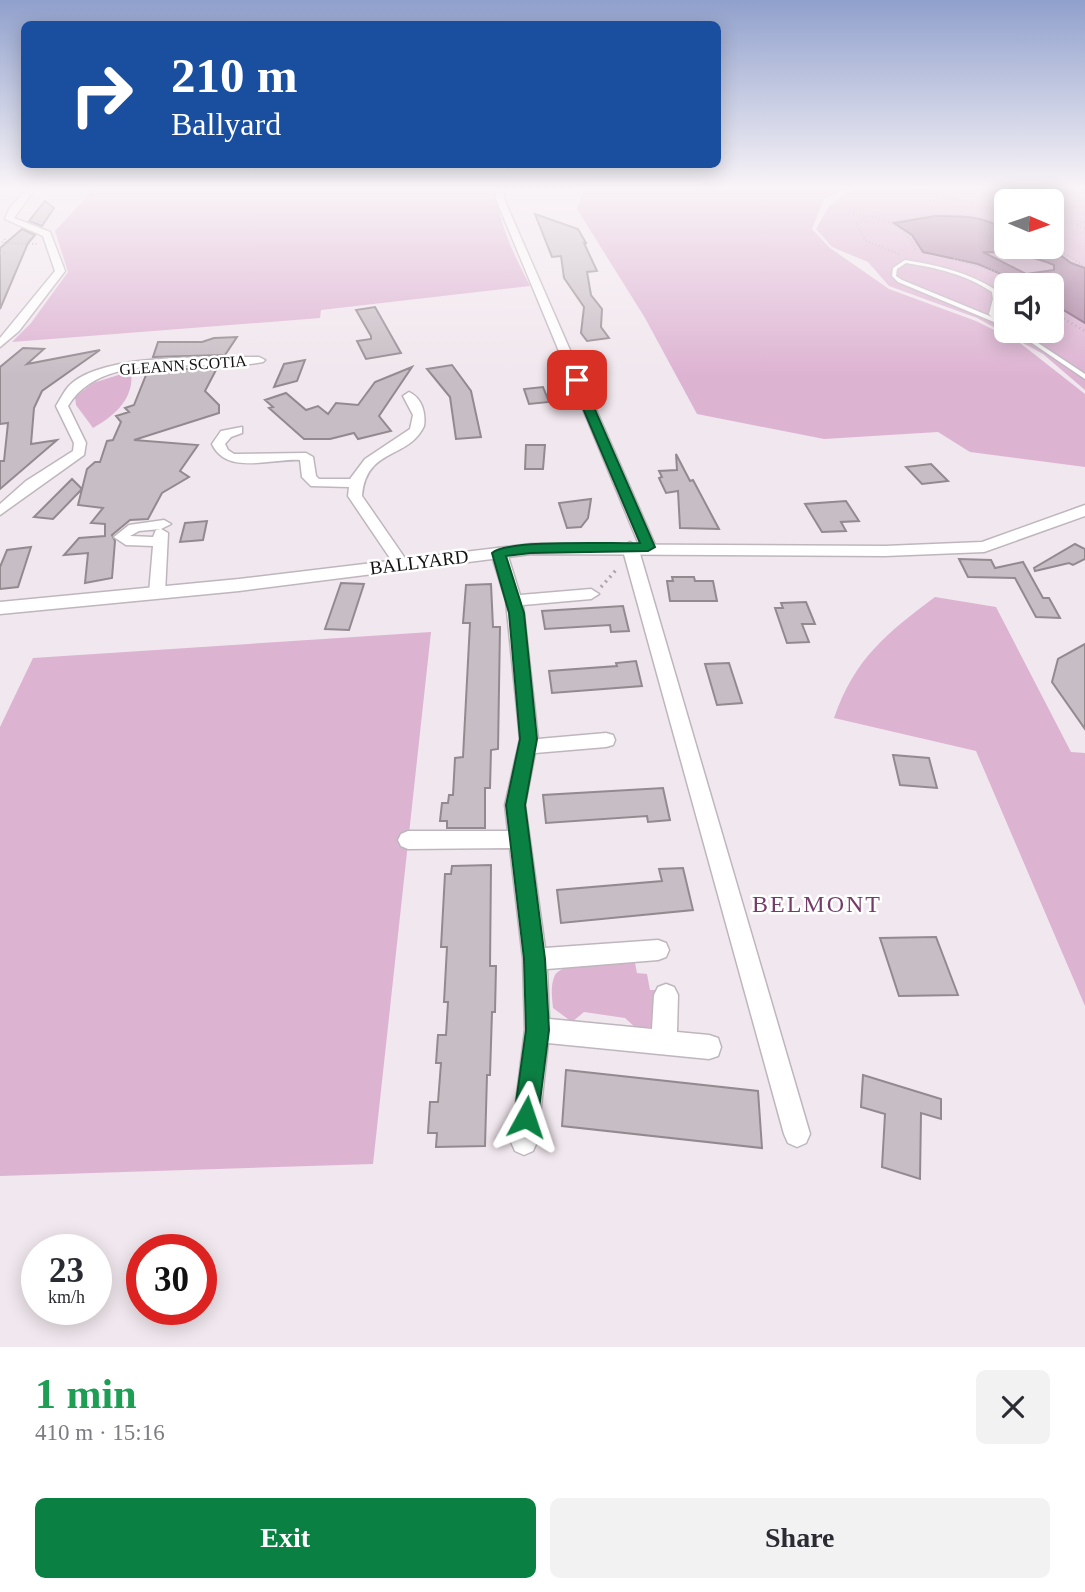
<!DOCTYPE html>
<meta charset="utf-8">
<style>
:root{--surface:#fff;--page:#f2f2f3;--text:#2b2b33;--muted:#7c7c81;--accent:#0b8043}
body{margin:0;font-family:Georgia,serif;background:var(--page);color:var(--text);height:100vh;display:flex;flex-direction:column;font-size:26px;white-space:nowrap}
*{box-sizing:border-box;margin:0}
p{font-size:23px;color:var(--muted)}
.icon{flex:none;width:38px;height:38px;fill:none;stroke:currentColor;stroke-width:2;stroke-linecap:round;stroke-linejoin:round}
.map{position:relative;height:1347px;overflow:hidden}
.details{display:flex;flex-direction:column;background:var(--surface);flex:1}
.details>*{flex:none}
.hud{position:absolute;left:21px;top:21px;width:700px;height:147px;border-radius:10px;box-shadow:0 4px 18px #0003;background:#1a4fa0;color:#fff;overflow:hidden}
.needle{width:46px;rotate:92deg}
.controls{position:absolute;left:994px;top:189px;display:grid;gap:14px}
.controls a{display:grid;place-items:center;width:70px;height:70px;border-radius:10px;background:var(--surface);box-shadow:0 4px 18px #0003;font-size:35px}
.speed{position:absolute;left:21px;top:1234px;display:flex;gap:14px;font-size:35px;font-weight:700;text-align:center}
.speed>*{display:grid;place-content:center;width:91px;height:91px;border-radius:50%;background:var(--surface);box-shadow:0 4px 18px #0003;line-height:1}
.speed small{font-size:18px;font-weight:400}
.speed .limit{border:10px solid #d22;background:#fff;color:#111}
.pin{position:absolute;display:grid;place-items:center;width:60px;height:60px;color:#fff;margin:-30px;border-radius:14px;box-shadow:0 4px 10px #0006}
.me{position:absolute;width:77px;margin:-38px;rotate:5deg;stroke-linejoin:round;filter:drop-shadow(0 0 5px #0008)}
.turn{display:flex;align-items:center;gap:24px;height:147px;padding:0 35px;font-size:32px}
.turn .icon{width:91px;height:91px;stroke-width:2.5}
.turn b{display:block;font-size:49px;line-height:60px}
.round{display:grid;place-items:center;flex:none;width:74px;height:74px;border-radius:10px;background:var(--page)}
.headline{display:flex;align-items:center;justify-content:space-between;height:119px;padding:0 35px}
h1{font-size:42px;font-weight:800;line-height:52px;color:#1e9e55}
.action{display:flex;gap:14px;margin-top:auto;padding:14px 35px}
.action a{flex:1;height:80px;border-radius:10px;background:var(--accent);color:#fff;font-size:28px;font-weight:800;line-height:80px;text-align:center}
.action a+a{background:var(--page);color:var(--text)}
.map>svg:first-child{display:block}
.green{fill:#ddb3d2;fill-rule:evenodd}
.water{fill:#ac82a2;stroke:#7e6077;stroke-width:2;fill-rule:evenodd}
.building{fill:#c7bdc4;stroke:#938a90;stroke-width:2}
.lines{fill:none;stroke-linecap:round;stroke-linejoin:round}
.service-casing{stroke:#bfb6bd;stroke-width:3}
.minor-casing{stroke:#bfb6bd;stroke-width:3}
.tertiary-casing{stroke:#bfb6bd;stroke-width:3}
.path-far2{stroke:#aca4a9;stroke-width:2;stroke-dasharray:1 2.5;stroke-linecap:butt}
.path-far1{stroke:#aca4a9;stroke-width:2.5;stroke-dasharray:1 3.5;stroke-linecap:butt}
.path{stroke:#aca4a9;stroke-width:3.5;stroke-dasharray:2 4.5;stroke-linecap:butt}
.service{fill:#fff;fill-rule:evenodd}
.minor{fill:#fff;fill-rule:evenodd}
.tertiary{fill:#fff;fill-rule:evenodd}
.route{fill:#0b8043;stroke:#07532c;stroke-width:2}
.labels{text-anchor:middle;dominant-baseline:central;stroke-width:5;stroke-linejoin:round;paint-order:stroke}
.far-street-label{font-size:16px;fill:#141113;stroke:#fff}
.street-label{font-size:19px;fill:#141113;stroke:#fff}
.near-neighbourhood-label{font-size:24px;letter-spacing:2px;fill:#753c69;stroke:#fff}
</style>
<div class="map">
<svg width="1085" height="1347" viewBox="0 0 1085 1347">
<rect width="100%" height="100%" fill="#f1e7ee"/>
<path class="green" d="M96,187H497C496,221 515,256 530,286L321,310L320,318L12,342L31,323L68,272L55,231Z
M585,187H849L824,199L812,229L830,248L889,289L976,321L1020,343L1085,394V467L970,452L938,432L824,439L697,414L645,318L577,209Z
M855,187H1085V390L1043,354L977,318L889,286L868,262L832,247L816,229L829,206ZM1006,201H1052V247H1006ZM1006,285H1052V331H1006Z
M131,371C135,398 115,416 93,428L76,405L75,397L93,383Z
M935,597L996,607L1071,752L1085,753V1006L976,751L834,718C855,658 886,634 935,597Z
M431,632L373,1164L0,1176V727L33,658Z
M635,963L637,973L647,974L650,990H659L657,1017L651,1027L637,1029L625,1018L584,1012L572,1022L553,1008C552,998 550,985 555,975C566,959 617,964 635,963Z"/>
<path class="water" d="M935,216C959,216 988,215 1006,232V247L1051,248L1071,263L1085,268V323L1052,303V285H1026L978,264L923,252L912,235L894,223ZM983,252C1006,252 1033,256 1054,265V270L1026,274Z"/>
<path class="building" d="M45,201L54,208L42,226L29,221Z
M535,214L578,229L586,243H584L597,271L587,272L591,295L602,309L601,327L609,338L587,341L581,333L584,307L564,278L561,256L552,257Z
M22,229L35,235L28,243L0,309V248Z
M375,307L401,353L366,359L357,341L371,339V336L356,310Z
M237,337L225,355L153,357L158,342H202L214,338Z
M23,348L44,349L27,364L100,350L42,391L34,408L31,444L57,440L0,489V461H4L8,423L0,424V367Z
M305,360L297,381L274,387L284,364Z
M452,365L471,391L481,437L456,439L450,397L427,369Z
M412,367L379,416L391,431L358,439L354,433L330,439H304L269,408L273,407L265,400L286,393L306,410L318,406L328,414L336,403L358,405L375,382Z
M217,368L205,391L219,405V413L134,440L198,445L180,471L189,477L162,493L148,519L130,520L112,535L115,541L112,578L85,583L88,553L64,555L79,538L105,536V524L91,523L103,508L78,505L82,489L53,519L34,517L72,479L82,489L87,469L95,462H100L107,441L113,440L121,422L116,416L129,412L125,408L134,405L148,370Z
M543,387L549,402L529,404L524,389Z
M526,445H545L543,469H525Z
M676,454L690,481L693,480L719,529L680,528L678,491L666,493L659,478L662,477L659,471L677,470Z
M931,464L948,481L922,484L906,467Z
M591,499L588,518L581,527L567,528L559,503Z
M846,501L859,521L841,522L846,531L822,532L805,504Z
M207,521L203,540L180,542L185,523Z
M1075,544L1085,549V559L1073,565L1069,563L1035,571L1034,568Z
M31,547L18,587L0,589V567L7,550Z
M959,559L991,560L995,568L1023,562L1043,598H1049L1060,618L1036,617L1015,578L968,577Z
M672,577H694L695,581H713L717,601H670L667,581H673Z
M341,583L364,584L349,630L325,629Z
M491,584L493,627H500L498,749L491,750L490,788H485V828H447V821H440L442,803H448L449,795H453L455,758L463,757L470,623H463L466,585Z
M806,602L815,624H802L809,642L787,643L775,608H783L781,603Z
M623,606L629,631L611,632L610,625L545,629L542,611Z
M1085,644V729L1052,682L1058,659Z
M636,661L642,686L552,693L549,671L617,666L616,663Z
M729,663L742,703L717,705L705,664Z
M893,755L929,758L937,788L900,785Z
M663,788L670,820L648,822L647,816L546,823L543,795Z
M491,865L490,966H496L495,1012H492L490,1075H487L485,1146L436,1147L437,1133H428L430,1102H438L441,1063H436L438,1035H446L448,1002H444L447,947H441L445,874H451L452,866Z
M683,868L693,910L561,923L557,890L662,881L659,869Z
M936,937L958,995L899,996L880,938Z
M566,1070L758,1091L762,1148L562,1126Z
M863,1075L941,1099V1119L921,1113L920,1179L882,1167L885,1114L861,1107Z"/>
<g class="lines">
<defs>
<path id="service" d="M905,260C937,265 968,272 996,290L999,299L995,314L1001,321L1006,323V327L898,282L892,276L893,268ZM906,263C937,268 965,274 992,292L993,299L989,314L992,317L902,280L896,276L897,269Z
M1014,331H1020L1085,374V379Z"/>
<path id="minor" d="M28,187H36L14,218L50,232L65,271L19,331L0,347V338L55,271L43,236L5,219L9,209Z
M497,187H505L504,199L656,547L653,550L648,552L640,547L496,199Z
M259,357L265,360L263,362C205,374 104,346 68,406L86,443L84,455L0,515V504L26,481L73,451L74,443L56,406C60,400 63,393 68,387C99,352 213,358 259,357Z
M409,392C422,398 426,413 424,426C408,460 366,447 362,496L409,564L406,567H396L348,496L349,487L311,486L302,477L300,460C272,458 227,476 212,444L221,431L242,427V433L231,437L225,444L228,450L234,454L306,453L313,457L316,476L319,479H350L365,459L410,429L413,415L403,396Z
M164,520L171,524L161,529L168,533L165,593L157,598L149,593L153,546L126,545L114,537L129,525ZM160,529L156,530L153,537L130,536L139,531Z
M630,542L638,547L810,1134L806,1143L797,1147L788,1143L784,1134L622,547Z
M499,548L507,553L520,595L591,589L599,594L591,599L523,605L538,739L606,733L613,735L615,740L613,745L606,747L535,753L525,805L545,948L658,940L666,943L669,950L666,957L658,960L547,969L549,1019L652,1029L654,995L658,987L666,984L674,987L678,995L677,1032L709,1035L718,1038L721,1047L718,1056L709,1059L548,1043L537,1142L533,1151L524,1155L515,1151L511,1142L525,1030L523,959L510,848L408,849L401,846L398,840L401,834L408,831H508L505,805L520,739L506,601L491,553Z"/>
<path id="tertiary" d="M1085,505V516L984,552L885,556L531,554L239,591L0,614V602L239,579L531,544L885,546L982,542Z"/>
</defs>
<use href="#service" class="service-casing"/>
<use href="#minor" class="minor-casing"/>
<use href="#tertiary" class="tertiary-casing"/>
<path class="path-far2" d="M905,187L1006,211
M917,206L939,198
M853,214L866,216
M1052,220L1076,224
M889,222C929,215 969,208 1006,228
M1085,222L1076,225L1085,229
M5,239L2,243L37,244
M1052,246L1085,266
M0,253H6
M899,254L866,241L856,224L868,216C890,220 909,230 916,252
M954,259L997,272L1021,285
M1052,312L1055,314"/>
<path class="path-far1" d="M1052,312L1085,331"/>
<path class="path" d="M601,587L617,569"/>
<use href="#service" class="service"/>
<use href="#minor" class="minor"/>
<use href="#tertiary" class="tertiary"/>
</g>
<linearGradient id="sky" x2="0" y2="1"><stop stop-color="#90a0cc"/><stop offset="0.5" stop-color="#f9f4f7"/><stop offset="1" stop-color="#f9f4f7" stop-opacity="0"/></linearGradient>
<rect width="1085" height="376" fill="url(#sky)"/>
<path class="route" d="M573,378L582,380L655,547L648,551L531,553L506,556L524,613L537,739L525,805L545,959L549,1030L538,1117L535,1126L526,1129L518,1126L514,1117L526,1030L524,959L506,805L520,739L509,613L492,553C507,539 614,544 640,543L571,380Z"/>
<g class="labels">
<g class="far-street-label">
<text transform="translate(183 365) rotate(-4)">GLEANN SCOTIA</text>
</g>
<g class="street-label">
<text transform="translate(419 562) rotate(-7)">BALLYARD</text>
</g>
<g class="near-neighbourhood-label">
<text x="817" y="904">BELMONT</text>
</g>
</g>
</svg>
<div class="controls">
<a><svg class="needle" viewBox="-14 -14 28 28"><path d="M0-13l5 13h-10z" fill="#e53935"/><path d="M0 13l5-13h-10z" fill="#7c7c81"/></svg></a>
<a><svg class="icon" aria-label="sound" viewBox="0 0 24 24"><path d="M4 9h4l5-4v14l-5-4H4zM17 9q2 3 0 6"/></svg></a>
</div>
<div class="speed"><div>23<small>km/h</small></div><div class="limit">30</div></div>
<div class="pin" style="left:577px;top:380px;background:#d93025"><svg class="icon" aria-label="arrive" viewBox="0 0 24 24"><path d="M6 21V4h12l-3 4 3 4H6"/></svg></div>
<svg class="me" style="left:526px;top:1117px" viewBox="-20 -20 40 40"><path d="M0-17L14 15 0 8-14 15z" fill="#0b8043" stroke="#fff" stroke-width="4"/></svg>
<div class="hud">
<div class="turn"><svg class="icon" aria-label="right" viewBox="0 0 24 24"><path d="M7 20v-9h11M14 6l5 5-5 5"/></svg><div><b>210 m</b>Ballyard</div></div>
</div>
</div>
<section class="details">
<div class="headline"><div><h1>1 min</h1><p>410 m · 15:16</p></div><a class="round"><svg class="icon" aria-label="close" viewBox="0 0 24 24"><path d="M6 6l12 12M18 6L6 18"/></svg></a></div>
<div class="action"><a>Exit</a><a>Share</a></div>
</section>
